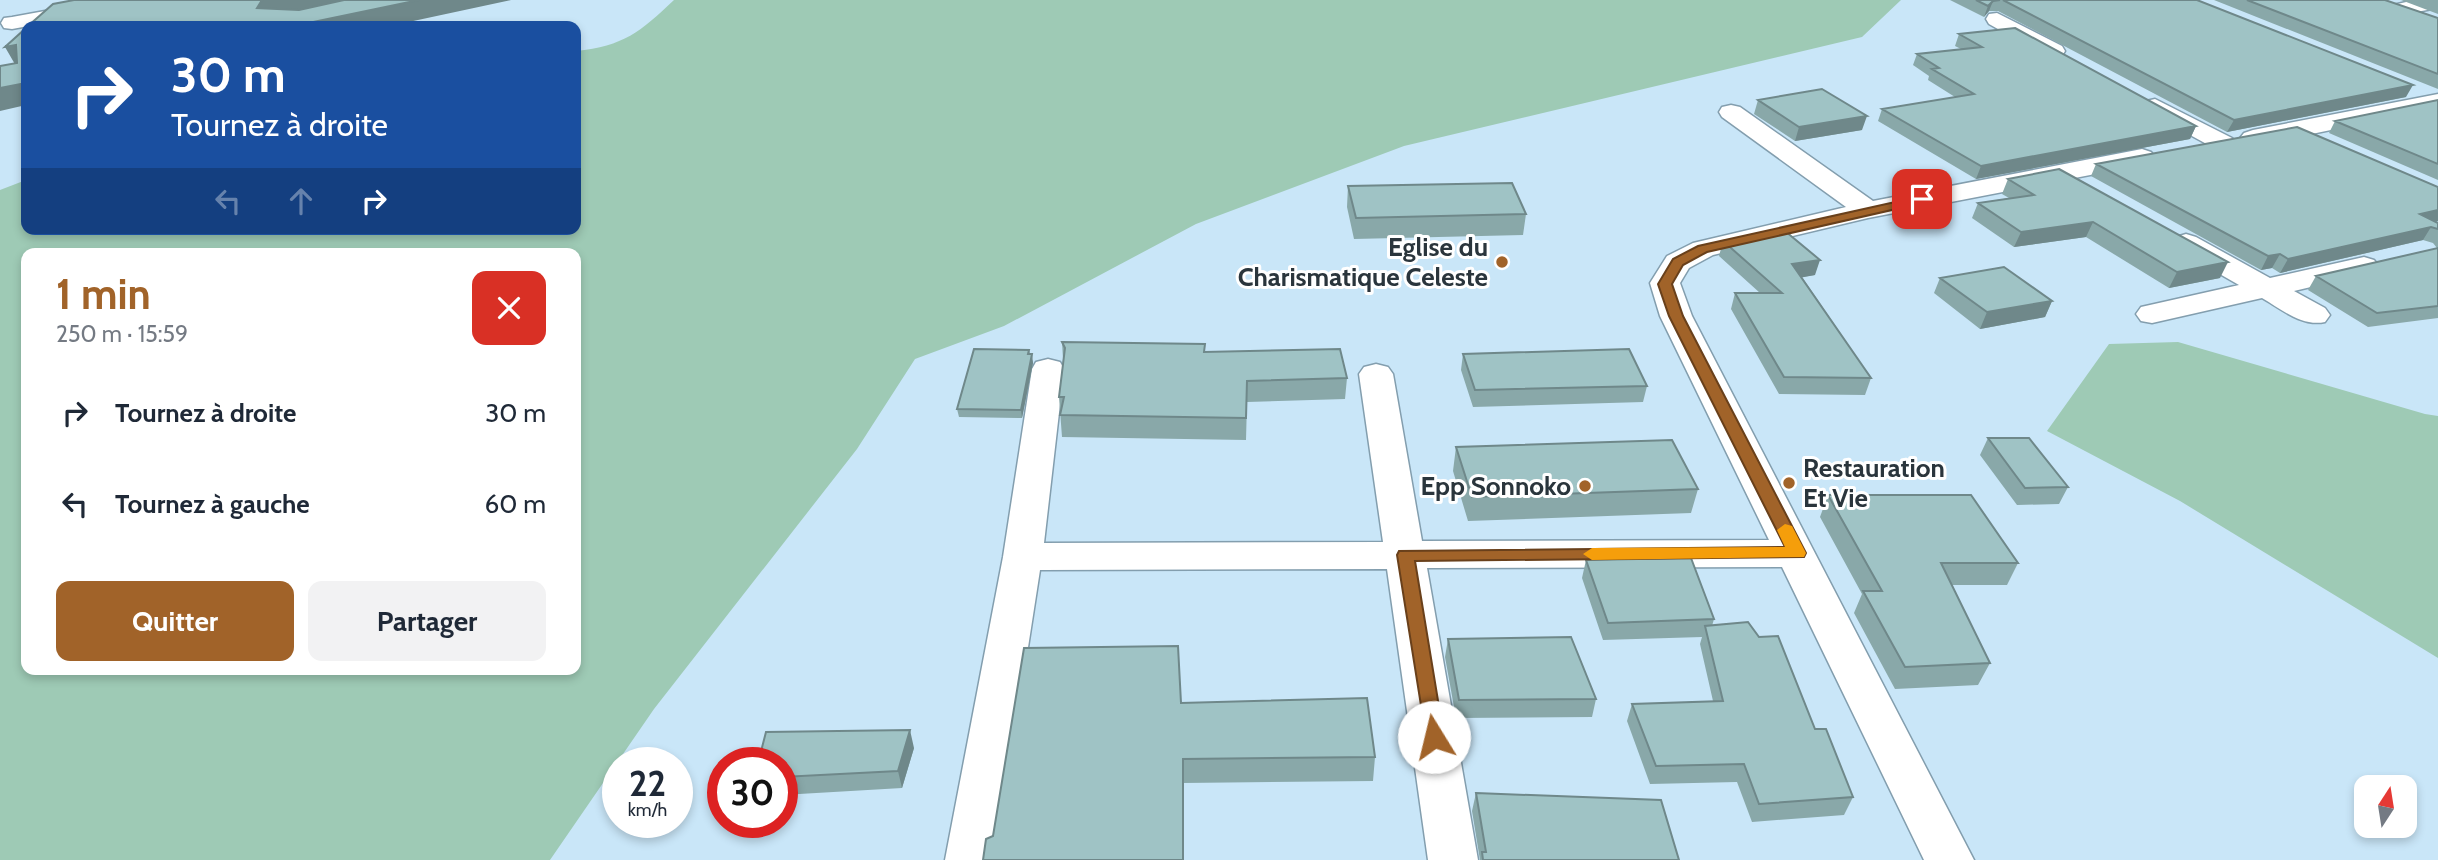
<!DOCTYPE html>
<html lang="fr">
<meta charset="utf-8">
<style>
:root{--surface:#fff;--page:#f2f2f3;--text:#1f2937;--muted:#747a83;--accent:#a16329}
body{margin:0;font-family:Cabin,sans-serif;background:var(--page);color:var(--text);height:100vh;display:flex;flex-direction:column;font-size:26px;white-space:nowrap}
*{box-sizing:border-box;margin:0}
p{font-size:23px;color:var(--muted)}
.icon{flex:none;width:38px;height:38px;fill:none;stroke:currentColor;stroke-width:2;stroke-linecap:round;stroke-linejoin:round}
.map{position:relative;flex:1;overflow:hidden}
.panel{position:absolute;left:21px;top:248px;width:560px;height:427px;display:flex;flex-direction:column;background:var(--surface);border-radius:14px;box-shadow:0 4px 10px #0003}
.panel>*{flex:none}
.hud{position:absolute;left:21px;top:21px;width:560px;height:214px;border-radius:14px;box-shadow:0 4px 10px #0003;background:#1a4fa0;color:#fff;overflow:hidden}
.needle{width:46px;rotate:12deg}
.tools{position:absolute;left:2354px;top:775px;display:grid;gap:14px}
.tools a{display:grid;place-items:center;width:63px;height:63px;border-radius:14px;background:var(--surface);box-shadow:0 4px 10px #0003;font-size:35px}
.speed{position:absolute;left:602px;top:747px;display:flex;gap:14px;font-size:35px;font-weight:700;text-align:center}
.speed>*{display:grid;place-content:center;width:91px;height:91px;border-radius:50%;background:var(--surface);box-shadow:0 4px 10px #0003;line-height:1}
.speed small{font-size:18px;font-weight:400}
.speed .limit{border:10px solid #d22;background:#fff;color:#111}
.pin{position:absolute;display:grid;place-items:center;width:60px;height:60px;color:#fff;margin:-30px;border-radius:14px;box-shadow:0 4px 10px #0006}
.me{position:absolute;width:77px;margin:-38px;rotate:351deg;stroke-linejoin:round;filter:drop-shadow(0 0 5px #0008)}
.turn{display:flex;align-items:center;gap:24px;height:147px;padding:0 35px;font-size:32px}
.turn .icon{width:91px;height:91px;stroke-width:2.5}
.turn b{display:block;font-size:49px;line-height:60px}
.lanes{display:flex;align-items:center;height:66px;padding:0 35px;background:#0003;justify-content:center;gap:35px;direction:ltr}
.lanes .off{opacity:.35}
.round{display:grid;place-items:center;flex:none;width:74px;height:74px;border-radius:14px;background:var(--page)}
.head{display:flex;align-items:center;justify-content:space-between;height:119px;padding:0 35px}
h1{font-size:42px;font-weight:700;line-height:52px;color:var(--accent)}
.button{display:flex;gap:14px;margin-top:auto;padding:14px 35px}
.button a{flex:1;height:80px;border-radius:14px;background:var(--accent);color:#fff;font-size:28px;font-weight:700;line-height:80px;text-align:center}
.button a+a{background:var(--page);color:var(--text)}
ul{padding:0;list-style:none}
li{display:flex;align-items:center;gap:21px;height:91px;padding:0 35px}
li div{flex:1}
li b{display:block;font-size:26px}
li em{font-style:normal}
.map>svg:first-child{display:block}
.green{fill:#9ecab5;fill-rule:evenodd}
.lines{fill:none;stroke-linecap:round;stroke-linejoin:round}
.street-casing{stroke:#839eae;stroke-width:3}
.street{fill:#fff;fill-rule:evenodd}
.wall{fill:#89a8a9}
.shaded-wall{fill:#6f888a}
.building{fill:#9fc3c5;stroke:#6f888a;stroke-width:2}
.route{fill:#a16329;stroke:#69401b;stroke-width:2}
.slow{fill:#f59e0b}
.poi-dot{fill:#a16329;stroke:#fff;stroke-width:2.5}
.labels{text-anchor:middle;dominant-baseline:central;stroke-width:6;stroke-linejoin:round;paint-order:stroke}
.poi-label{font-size:26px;font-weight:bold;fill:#2a353c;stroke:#fff;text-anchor:end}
</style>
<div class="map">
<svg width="2438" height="860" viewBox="0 0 2438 860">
<rect width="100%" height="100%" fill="#c9e6f8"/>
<path class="green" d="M674,0H1901L1862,37L1404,146L1196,224L1004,326L915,359L857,449L654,709L550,860H0V190L26,180V229H576V51C624,46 640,32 674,0ZM26,254H576V670H26Z
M2178,342L2425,414L2438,416V658L2180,501L2047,431L2109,344Z"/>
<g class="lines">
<defs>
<path id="street" d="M105,0H149L146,4L139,6L12,29L4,28L1,23L4,18L12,17Z
M2415,0H2438V8L2400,15L2393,13L2390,9L2393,5Z
M1997,13L2062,46L2065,51L2062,56H2046L1989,24L1986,19L1989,14Z
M2438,94V108L2253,146L2244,143L2240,138L2244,133L2253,130Z
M2155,99L2232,138L2236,143L2232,148L2223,151L2214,148L2146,111L2143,106L2146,101Z
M1731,105L1740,107L1873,201L2142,149L2151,152L2155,157L2151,162L2142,165L1868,218L1713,255L1689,268L1680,283L1692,316L1974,860H1924L1782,567L1427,568L1478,860H1428L1387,569L1040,570L995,860H945L1003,557L1032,369L1036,362L1048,359L1060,362L1064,369L1044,543L1383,542L1359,374L1364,367L1376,364L1388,367L1393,374L1422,541L1769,540L1660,316L1650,283L1667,256L1693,243L1846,207L1722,117L1719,112L1722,107Z
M2186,234L2196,237L2270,278L2364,257L2374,260L2379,266L2374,272L2294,291L2325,308L2330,315L2325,322C2302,327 2281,309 2262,298L2152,323L2141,321L2136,314L2141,307L2239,285L2176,249L2172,243L2176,237Z"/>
</defs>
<use href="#street" class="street-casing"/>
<use href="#street" class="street"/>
</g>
<path class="wall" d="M1950,0H2197L2406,97L2227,132L1998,11H1989L1984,17Z
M2214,0H2385L2438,18V89Z
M2401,0H2438V14Z
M1959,34L2196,126L2190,139L1976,179L1878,121L1882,109L1955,97L1928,80L1929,76L1913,65L1917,54L1961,49L1955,46Z
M1758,100L1862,130L1795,141L1754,114Z
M2438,100V180L2329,133L2335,121Z
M2096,164L2438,187V221L2436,222L2438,223V318L2368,327L2308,290L2316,276L2437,248L2433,243L2423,240L2280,273L2272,268L2261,270L2091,176Z
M2008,179L2220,278L2169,288L2086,237L2014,247L1972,218L1978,203L2009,198L2002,194Z
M1348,186L1526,214L1523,235L1354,239L1347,207Z
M1723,241L1815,275L1802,277L1871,378L1865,395L1779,394L1731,309L1735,293H1760L1719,256Z
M1940,278L2052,301L2045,317L1980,329L1934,293Z
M1062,342L1205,352L1347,378L1345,399L1247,402L1246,440L1062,437L1059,397L1063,359Z
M1029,350L1033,363L1022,418L959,417L957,409Z
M1463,354L1647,386L1643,402L1473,407L1461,370Z
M1988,438L2068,487L2059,504L2017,505L1980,455Z
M1456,447L1698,489L1691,513L1468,521L1453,471Z
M1828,495L2018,563L2007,585H1952L1990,663L1978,685L1895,689L1854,613L1862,594L1820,517Z
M1586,560L1714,619L1712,626L1815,729L1853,797L1844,815L1752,822L1737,782L1650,784L1627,721L1632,704L1713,701L1700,644L1702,637L1603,640L1582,578Z
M1448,639L1596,699L1592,717L1456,718L1445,657Z
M1181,703L1375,757L1373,781L1183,783L993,836Z
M914,748L902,788L782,795V763Z
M1476,793L1677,855L1679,860H1480L1472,811Z"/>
<path class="shaded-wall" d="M262,0H356L270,18L257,8Z
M419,0H511L390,26H294Z
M1993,1L1989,11L1984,17L1988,6Z
M16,45V66L5,47Z
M26,83V105L0,111V88Z
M2413,85L2406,97L2227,132L2234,120Z
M1867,116L1862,130L1795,141L1799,127Z
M2196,126L2190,139L1976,179L1981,166Z
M2438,210V221L2412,228L2420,214Z
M2093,222L2086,237L2014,247L2021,232Z
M2431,227L2423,240L2280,273L2288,259Z
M2280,254L2272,268L2261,270L2268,256Z
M1820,260L1815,275L1788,280L1792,264Z
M2228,262L2220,278L2169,288L2177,272Z
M2052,301L2045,317L1980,329L1987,312Z
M1032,354L1033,363L1022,418L1021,410Z
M910,730L914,748L902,788L898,771Z"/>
<path class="building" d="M74,0H262L257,8L299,10L344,0H419L294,26H28L53,4Z
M1976,0H2000L1993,1L1988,6Z
M2003,0H2197L2413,85L2234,120Z
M2247,0H2385L2438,18V74Z
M26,28V83L0,88V66L17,63L16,45L5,47Z
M2015,28L2196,126L1981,166L1882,109L1974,94L1932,69L1939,68L1917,54L1982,47L1959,34Z
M1822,89L1867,116L1799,127L1758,100Z
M2438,100V164L2335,121Z
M2297,127L2438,187V210L2420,214L2438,223V229L2431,227L2288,259L2280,254L2268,256L2096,164Z
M2059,169L2228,262L2177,272L2093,222L2021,232L1978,203L2034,195L2008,179Z
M1512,183L1526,214L1356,218L1348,186Z
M1785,231L1820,260L1792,264L1871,378L1784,377L1735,293H1782L1723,241Z
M2438,248V306L2377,313L2316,276Z
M2004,267L2052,301L1987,312L1940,278Z
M1062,342L1205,344L1204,352L1340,349L1347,378L1247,381L1246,418L1060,415L1064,397H1059L1065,348Z
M974,349L1029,350L1028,354H1032L1021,410L957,409Z
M1629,349L1647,386L1475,390L1463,354Z
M1988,438H2029L2068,487L2025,488Z
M1672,440L1698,489L1472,497L1456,447Z
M1828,495H1971L2018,563H1941L1990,663L1905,667L1863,591H1882Z
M1691,558L1714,619L1608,623L1586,560Z
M1748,622L1759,637L1778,636L1815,729H1826L1853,797L1759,804L1744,764L1656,766L1632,704L1723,701L1705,626Z
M1571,637L1596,699L1459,700L1448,639Z
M1178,646L1181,703L1367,698L1375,757L1183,759V860H983L986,839L993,836L1024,648Z
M910,730L898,771L782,777V763H758L766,732Z
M1476,793L1661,800L1679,860H1483L1482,852H1486Z"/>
<path class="route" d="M1922,196L1929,199L1927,202L1707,252L1683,265L1672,284L1683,316L1806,553L1804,557L1415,561L1444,737L1441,743L1434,745L1427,743L1397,555L1399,551L1785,547L1669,316L1658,284L1673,259L1698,246Z"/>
<path class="slow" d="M1785,524L1792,526L1806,553L1804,557L1592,560L1583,554L1592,548L1785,547L1777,530Z"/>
<g class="poi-dot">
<circle cx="1502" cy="262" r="7"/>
<circle cx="1789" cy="483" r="7"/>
<circle cx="1585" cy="486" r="7"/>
</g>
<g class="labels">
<g class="poi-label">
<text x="1488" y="247">Eglise du<tspan x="1488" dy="30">Charismatique Celeste</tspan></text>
<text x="1803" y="468" text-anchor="start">Restauration<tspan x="1803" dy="30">Et Vie</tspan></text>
<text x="1571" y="486">Epp Sonnoko</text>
</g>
</g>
</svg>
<div class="tools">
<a><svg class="needle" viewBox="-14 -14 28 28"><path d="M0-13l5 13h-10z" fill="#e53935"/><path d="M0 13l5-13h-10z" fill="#747a83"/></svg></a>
</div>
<div class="speed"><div>22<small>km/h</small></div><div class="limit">30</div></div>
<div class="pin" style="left:1922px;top:199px;background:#d93025"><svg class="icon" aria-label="arrive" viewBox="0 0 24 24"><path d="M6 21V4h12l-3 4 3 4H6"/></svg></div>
<svg class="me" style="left:1434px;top:737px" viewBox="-20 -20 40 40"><circle r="19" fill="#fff"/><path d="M0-13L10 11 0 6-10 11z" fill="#a16329"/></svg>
<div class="hud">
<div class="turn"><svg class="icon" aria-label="right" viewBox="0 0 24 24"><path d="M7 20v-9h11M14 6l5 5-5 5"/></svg><div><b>30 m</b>Tournez à droite</div></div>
<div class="lanes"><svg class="icon off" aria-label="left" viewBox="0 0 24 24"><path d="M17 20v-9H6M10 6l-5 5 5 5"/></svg><svg class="icon off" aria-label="ahead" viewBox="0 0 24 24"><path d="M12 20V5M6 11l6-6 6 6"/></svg><svg class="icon" aria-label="right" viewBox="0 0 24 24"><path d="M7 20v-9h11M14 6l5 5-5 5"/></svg></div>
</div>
<section class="panel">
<div class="head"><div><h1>1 min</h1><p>250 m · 15:59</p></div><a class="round" style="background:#d93025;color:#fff"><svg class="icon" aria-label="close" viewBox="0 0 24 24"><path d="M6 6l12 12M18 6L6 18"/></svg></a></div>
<ul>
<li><svg class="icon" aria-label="right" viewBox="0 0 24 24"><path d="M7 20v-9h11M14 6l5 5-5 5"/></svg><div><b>Tournez à droite</b></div><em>30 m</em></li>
<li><svg class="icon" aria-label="left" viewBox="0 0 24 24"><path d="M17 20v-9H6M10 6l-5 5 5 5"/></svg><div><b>Tournez à gauche</b></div><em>60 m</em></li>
</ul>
<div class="button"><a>Quitter</a><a>Partager</a></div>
</section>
</div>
